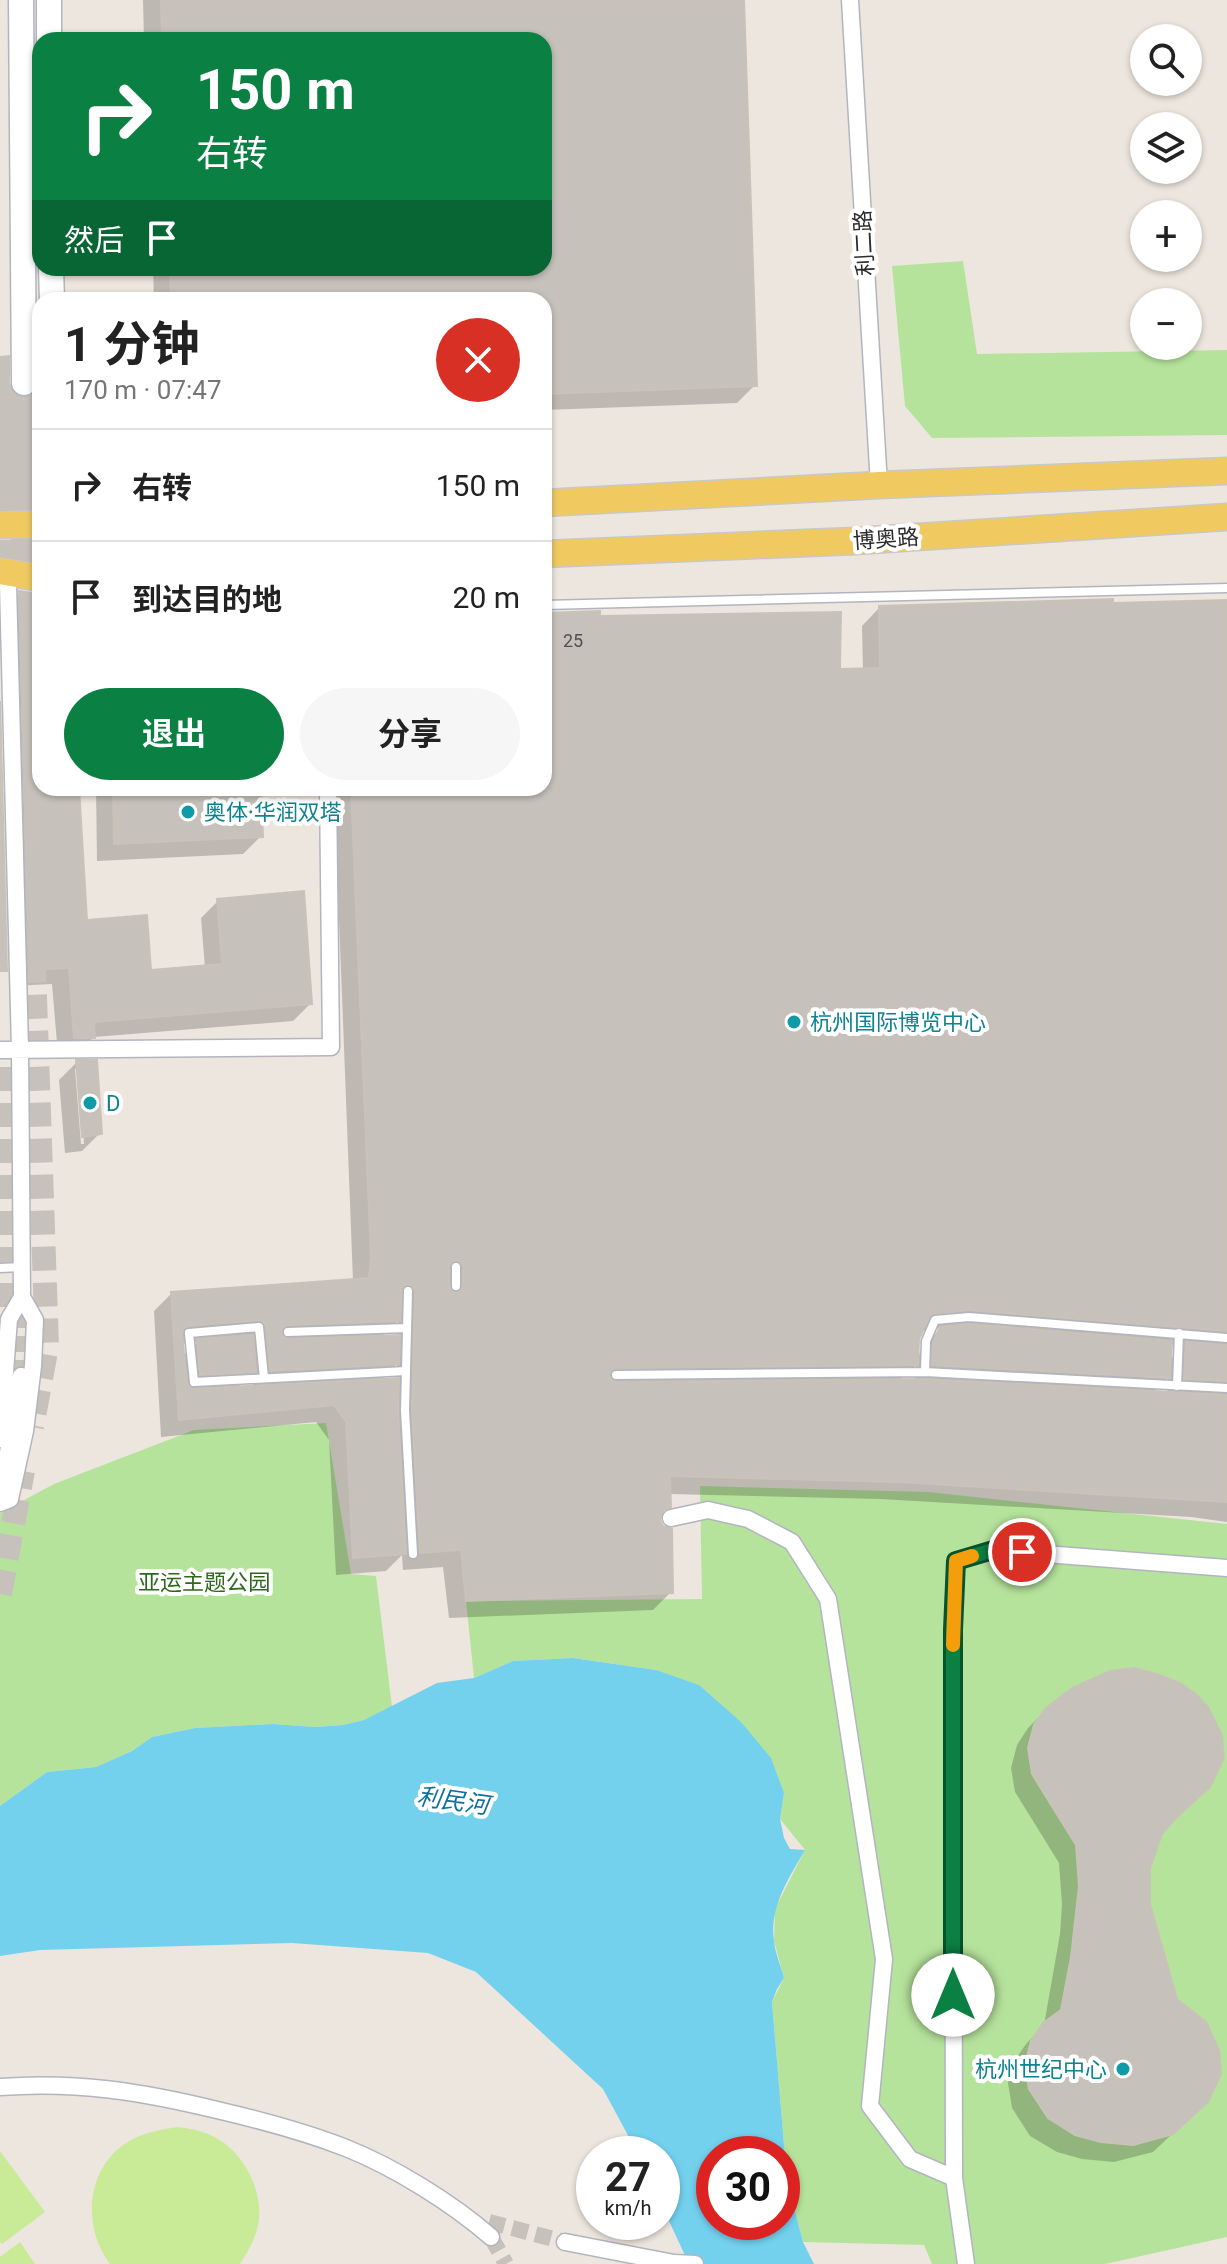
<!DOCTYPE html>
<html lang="zh">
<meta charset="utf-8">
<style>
:root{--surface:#fff;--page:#f6f6f6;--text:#222;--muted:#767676;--line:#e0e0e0;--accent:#0b8043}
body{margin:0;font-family:Roboto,"Noto Sans SC",sans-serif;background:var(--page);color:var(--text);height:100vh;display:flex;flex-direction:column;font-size:30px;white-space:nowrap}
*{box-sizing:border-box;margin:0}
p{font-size:26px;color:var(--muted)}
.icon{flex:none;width:44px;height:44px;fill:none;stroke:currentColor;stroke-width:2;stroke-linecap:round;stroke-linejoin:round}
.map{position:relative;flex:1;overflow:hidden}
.side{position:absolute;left:32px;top:292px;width:520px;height:504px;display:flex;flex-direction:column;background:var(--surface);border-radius:24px;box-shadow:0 2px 6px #0004}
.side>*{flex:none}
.hud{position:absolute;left:32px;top:32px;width:520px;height:244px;border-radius:24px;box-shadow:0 2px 6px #0004;background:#0b8043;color:#fff;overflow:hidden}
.controls{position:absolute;left:1130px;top:24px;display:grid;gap:16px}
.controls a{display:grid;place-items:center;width:72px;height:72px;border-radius:50%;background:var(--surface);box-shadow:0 2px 6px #0004;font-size:40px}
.speed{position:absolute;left:576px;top:2136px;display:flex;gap:16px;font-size:40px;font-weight:700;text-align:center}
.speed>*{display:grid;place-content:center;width:104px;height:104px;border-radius:50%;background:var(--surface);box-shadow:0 2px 6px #0004;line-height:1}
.speed small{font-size:20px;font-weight:400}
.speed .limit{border:12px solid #d22;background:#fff;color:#111}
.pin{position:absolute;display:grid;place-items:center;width:68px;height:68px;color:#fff;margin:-34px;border:4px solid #fff;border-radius:50%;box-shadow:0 2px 8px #0007}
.me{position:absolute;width:88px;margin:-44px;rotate:0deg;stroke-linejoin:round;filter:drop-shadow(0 0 6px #0008)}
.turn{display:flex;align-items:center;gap:28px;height:168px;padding:0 32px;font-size:36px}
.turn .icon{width:104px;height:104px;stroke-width:2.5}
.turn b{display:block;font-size:56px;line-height:68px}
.then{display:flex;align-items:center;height:76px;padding:0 32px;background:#0003;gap:16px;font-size:30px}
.round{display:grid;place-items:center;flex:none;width:84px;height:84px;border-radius:42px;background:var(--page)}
.summary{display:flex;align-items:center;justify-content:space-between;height:136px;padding:0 32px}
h1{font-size:48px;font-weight:700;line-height:60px}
.primary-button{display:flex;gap:16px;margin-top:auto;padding:16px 32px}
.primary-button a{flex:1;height:92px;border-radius:48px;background:var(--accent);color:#fff;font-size:32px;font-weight:700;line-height:92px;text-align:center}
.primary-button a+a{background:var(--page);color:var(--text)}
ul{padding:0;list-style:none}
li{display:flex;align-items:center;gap:24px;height:112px;padding:0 32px;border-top:2px solid var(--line)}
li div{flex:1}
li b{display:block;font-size:30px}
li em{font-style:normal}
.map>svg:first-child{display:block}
.green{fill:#b6e39c}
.pitch{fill:#c9ea97}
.water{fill:#73d1ee;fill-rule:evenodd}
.shadow{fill:#0003;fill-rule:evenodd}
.building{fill:#c6c1ba;stroke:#c9c2b8;stroke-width:2;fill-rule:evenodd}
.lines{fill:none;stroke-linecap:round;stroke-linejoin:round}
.minor-tunnel{stroke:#c6c1ba;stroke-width:16;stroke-dasharray:16 8;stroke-linecap:butt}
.secondary-tunnel{stroke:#c6c1ba;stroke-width:24;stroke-dasharray:24 12;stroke-linecap:butt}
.service-casing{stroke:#b2b5bf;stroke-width:11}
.minor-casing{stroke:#b2b5bf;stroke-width:19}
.secondary-casing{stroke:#b2b5bf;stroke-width:27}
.primary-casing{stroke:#c8c8c8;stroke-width:29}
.service{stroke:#fff;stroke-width:8}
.minor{stroke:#fff;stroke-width:16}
.secondary{stroke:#fff;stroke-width:24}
.primary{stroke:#f0ca61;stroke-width:26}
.route-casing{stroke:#07532c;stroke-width:20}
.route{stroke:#0b8043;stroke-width:14}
.slow{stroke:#f59e0b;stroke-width:14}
.culture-dot{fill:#0f9aa8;stroke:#fff;stroke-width:3}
.labels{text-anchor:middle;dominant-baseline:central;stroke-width:8;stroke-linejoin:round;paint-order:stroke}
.number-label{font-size:18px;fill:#525150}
.street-label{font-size:22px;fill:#2c2c2c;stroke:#fff}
.culture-label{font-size:22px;fill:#0d838f;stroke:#fff;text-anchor:start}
.park-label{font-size:22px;fill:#2e691b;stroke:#fff}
.water-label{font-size:24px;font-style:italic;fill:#0f709d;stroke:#fff}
</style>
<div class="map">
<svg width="1227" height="2264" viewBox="0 0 1227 2264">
<rect width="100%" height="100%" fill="#ede6de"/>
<path class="green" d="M963,261L977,354L1227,350V435L932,438L905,406L892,266Z
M326,1423L351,1574L376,1576L392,1707L364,1720L343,1725L315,1727L273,1724L195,1728L152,1737L132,1751L96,1767L47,1772L0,1806V1513L54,1484L194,1430Z
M700,1486L928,1492L1227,1524V2237L1105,2264H932L924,2245L803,2242L787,2180L772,2002L784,1978L774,1941L775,1909L805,1850L780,1819L784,1793L656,1670L573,1658L513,1661L474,1678L466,1601L702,1599Z"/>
<path class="pitch" d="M177,2127C185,2128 194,2129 202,2132C237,2142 262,2182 259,2219C257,2236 249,2250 240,2264H110C83,2228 85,2173 123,2145C140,2133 158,2130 177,2127Z
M0,2151L45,2212L2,2244L0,2242Z
M20,2242L35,2264H0V2257Z"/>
<path class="water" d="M573,1658L656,1670L699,1685L741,1722L771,1758L784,1793L780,1819L784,1838L790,1849L805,1850C789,1878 769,1907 774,1941C775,1953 781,1966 784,1978L777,1989L772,2002L787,2180L803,2242L814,2264H689L662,2206V2154H638L603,2089L476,1972L428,1953L292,1943L40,1950L0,1956V1806L47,1772L96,1767L132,1751L152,1737L195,1728L273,1724L315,1727L343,1725L364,1720L437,1683L474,1678L513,1661ZM714,2154H782V2222H714Z"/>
<path class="shadow" d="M143,0H742L755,385L737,403L544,410V300H154L153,268H544V40H144Z
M40,356V788H77L85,922L150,972L205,968L201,918L218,901L310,1004L293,1021L94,1037L76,1054L58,1055L52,984L13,986L3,610L20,593L39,596V591L34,583L0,574V543L40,542L38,534L0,525V359L9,391L21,399L22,373Z
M1227,602V1522L1191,1517L880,1499L669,1494V1506L659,1516L671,1592L653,1610L449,1618L443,1567L403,1570L402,1555L386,1571L336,1575L329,1440L316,1422L161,1437L154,1311L172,1293L353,1281L334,788H544V615L599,618L838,671H863L862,626L879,608ZM398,1321L397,1337L381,1338ZM941,1328L922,1347L917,1360V1338L921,1331ZM197,1342L182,1357L181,1344ZM1170,1345L1184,1346L1169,1361ZM397,1364L396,1380L379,1381ZM916,1365L915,1381H899ZM252,1374L253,1388H237ZM1168,1378L1167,1394L1152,1393Z
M96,788H259L261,836L243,854L97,861Z
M77,1062L100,1133L82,1151L65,1153L59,1080ZM75,1069H79L84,1144H81Z
M1047,1709L1168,1824L1161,1833L1148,1868V1904L1175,2000L1187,2120L1153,2152L1114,2162L1082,2159L1057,2152L1030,2136L1012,2108L1008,2083L1014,2061L1026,2044L1044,2025L1060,1934L1062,1905L1059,1863L1015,1792L1011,1768L1017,1745L1028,1728Z"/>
<path class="building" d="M161,0H744L757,386L544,394V300H171L170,268H544V40H162Z
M39,354L40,508L0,509V357L9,356V383L12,391L17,396L25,398L32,395L37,390Z
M40,540V562L0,555V541Z
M19,591L40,594V788H79L87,920L147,915L151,970L222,964L217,899L304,891L312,1004L94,1022L95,1038H74L69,968L29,970Z
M1113,599V603L1227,600V1331L968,1310L930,1315L919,1339L918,1365L616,1368L610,1371L609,1376L612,1381L616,1382L925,1379L1227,1395V1502L899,1482L670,1476L671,1507L663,1510L660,1520L663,1526L672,1529L673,1593L466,1601L461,1550L420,1553L412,1410L415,1291L412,1286L407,1284L402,1288L400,1321L288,1325L284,1327L281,1331L283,1336L288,1339L400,1335L399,1364L270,1371L266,1326L261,1320L188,1326L183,1329L182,1334L187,1383L192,1389L399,1378L398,1410L406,1554L353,1558L346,1422L334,1405L179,1420L171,1292L369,1278L371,1257L351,788H544V613L600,611V616L841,612L840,669L880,668L879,606ZM455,1260L460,1261L463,1267V1287L457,1293L452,1292L449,1286V1266Z
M0,701L7,971H0Z
M113,788H261L263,837L114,844Z
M76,1060H97L102,1134L82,1137Z
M969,1324L1172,1341L1170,1378L932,1365L933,1343L940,1327Z
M253,1335L256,1372L200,1375L197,1339Z
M1186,1342L1227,1345V1381L1184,1379Z
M1134,1668L1157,1674L1180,1683L1196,1694L1208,1707L1222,1735L1224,1758L1210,1787L1175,1819L1162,1834L1150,1868V1904L1177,1999L1206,2022L1219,2050L1221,2074L1208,2102L1173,2134L1133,2145L1101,2142L1075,2135L1048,2118L1029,2089L1025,2064L1031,2041L1043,2023L1061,2010L1071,1957L1079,1886L1076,1845L1032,1774L1028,1748L1034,1725L1046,1708L1072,1688L1110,1671Z"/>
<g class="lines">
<path class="minor-tunnel" d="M455,1299C456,1379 463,1457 473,1536L671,1518
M21,1376L22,1297
M489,2222L565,2242
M491,2237L506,2264"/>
<path class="secondary-tunnel" d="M24,383L22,619L47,1346L32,1427
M0,1067L2,1349
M0,1594L23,1471"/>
<defs>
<path id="service" d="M544,605L1227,588
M456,1267V1286
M0,1268L22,1267
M408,1291L405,1410L413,1554
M288,1332L407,1328
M925,1372L926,1341L935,1320L969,1317L1227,1338
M616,1375L925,1372L1227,1388
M264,1378L259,1327L189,1333L194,1382L406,1371
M1177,1386L1179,1333"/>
<path id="minor" d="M850,0L879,485
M0,1050L331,1047L328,788
M0,1439L9,1319L22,1297
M1,1494L21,1376
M0,1503L10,1499L25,1431L33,1366L35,1320L22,1297L20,1049L8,585
M671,1518L708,1510L748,1519L792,1542L828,1599L884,1959L870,2106L910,2159L954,2178
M0,2087C76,2081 143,2092 217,2110C260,2120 305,2132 346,2148C394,2167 452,2203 491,2237
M565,2242L674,2263L695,2264
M966,2264L954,2178L953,1630L956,1561L993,1550L1227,1568"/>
<path id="secondary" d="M21,0L24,383
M49,0V40
M51,268L52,300"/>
<path id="primary" d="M544,503L879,485L1227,471
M0,525L40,524
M544,554L855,541L1227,517
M0,571L40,578"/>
</defs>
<use href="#service" class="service-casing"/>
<use href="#minor" class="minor-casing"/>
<use href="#secondary" class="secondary-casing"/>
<use href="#primary" class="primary-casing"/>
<use href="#service" class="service"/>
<use href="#minor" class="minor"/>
<use href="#secondary" class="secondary"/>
<use href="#primary" class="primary"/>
</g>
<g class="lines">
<defs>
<path id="route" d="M953,1995V1630L956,1561L993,1550L1022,1552"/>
</defs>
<use href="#route" class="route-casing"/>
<use href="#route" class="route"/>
<path class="slow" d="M953,1645L956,1561L972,1556"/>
</g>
<g class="culture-dot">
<circle cx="188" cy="812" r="8"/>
<circle cx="794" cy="1022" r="8"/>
<circle cx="90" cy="1103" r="8"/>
<circle cx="1123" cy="2069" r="8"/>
</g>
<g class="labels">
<g class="number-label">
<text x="573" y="640">25</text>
</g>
<g class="street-label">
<text transform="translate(864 243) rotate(-93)">利二路</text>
<text transform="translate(886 539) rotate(-4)">博奥路</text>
</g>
<g class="culture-label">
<text x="204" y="812">奥体·华润双塔</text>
<text x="810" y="1022">杭州国际博览中心</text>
<text x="106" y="1103">D</text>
<text x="1107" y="2069" text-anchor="end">杭州世纪中心</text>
</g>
<g class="park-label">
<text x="204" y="1582">亚运主题公园</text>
</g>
<g class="water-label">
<text transform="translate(453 1801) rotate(8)">利民河</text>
</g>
</g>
</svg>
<div class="controls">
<a><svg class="icon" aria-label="search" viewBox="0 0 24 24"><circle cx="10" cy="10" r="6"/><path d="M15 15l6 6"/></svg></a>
<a><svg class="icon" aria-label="layers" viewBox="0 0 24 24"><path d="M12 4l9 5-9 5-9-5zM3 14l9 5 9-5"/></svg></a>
<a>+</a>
<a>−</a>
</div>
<div class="speed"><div>27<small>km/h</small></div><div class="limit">30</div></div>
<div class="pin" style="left:1022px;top:1552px;background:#d93025"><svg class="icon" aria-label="arrive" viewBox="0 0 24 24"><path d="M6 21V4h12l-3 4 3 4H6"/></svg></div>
<svg class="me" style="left:953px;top:1995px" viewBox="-20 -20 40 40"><circle r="19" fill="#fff"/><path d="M0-13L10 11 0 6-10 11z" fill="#0b8043"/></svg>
<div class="hud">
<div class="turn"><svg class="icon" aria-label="right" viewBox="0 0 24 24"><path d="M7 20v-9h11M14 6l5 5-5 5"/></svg><div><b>150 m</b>右转</div></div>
<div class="then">然后<svg class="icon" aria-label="arrive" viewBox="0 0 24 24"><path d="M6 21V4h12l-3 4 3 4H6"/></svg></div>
</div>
<section class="side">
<div class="summary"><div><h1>1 分钟</h1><p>170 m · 07:47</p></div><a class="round" style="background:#d93025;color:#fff"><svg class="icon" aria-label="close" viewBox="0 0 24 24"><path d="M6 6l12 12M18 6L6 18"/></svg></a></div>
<ul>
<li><svg class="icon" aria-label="right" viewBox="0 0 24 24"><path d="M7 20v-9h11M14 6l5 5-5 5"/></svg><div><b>右转</b></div><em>150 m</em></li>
<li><svg class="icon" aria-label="arrive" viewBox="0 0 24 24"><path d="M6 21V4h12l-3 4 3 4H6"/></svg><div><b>到达目的地</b></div><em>20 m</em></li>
</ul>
<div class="primary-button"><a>退出</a><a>分享</a></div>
</section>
</div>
